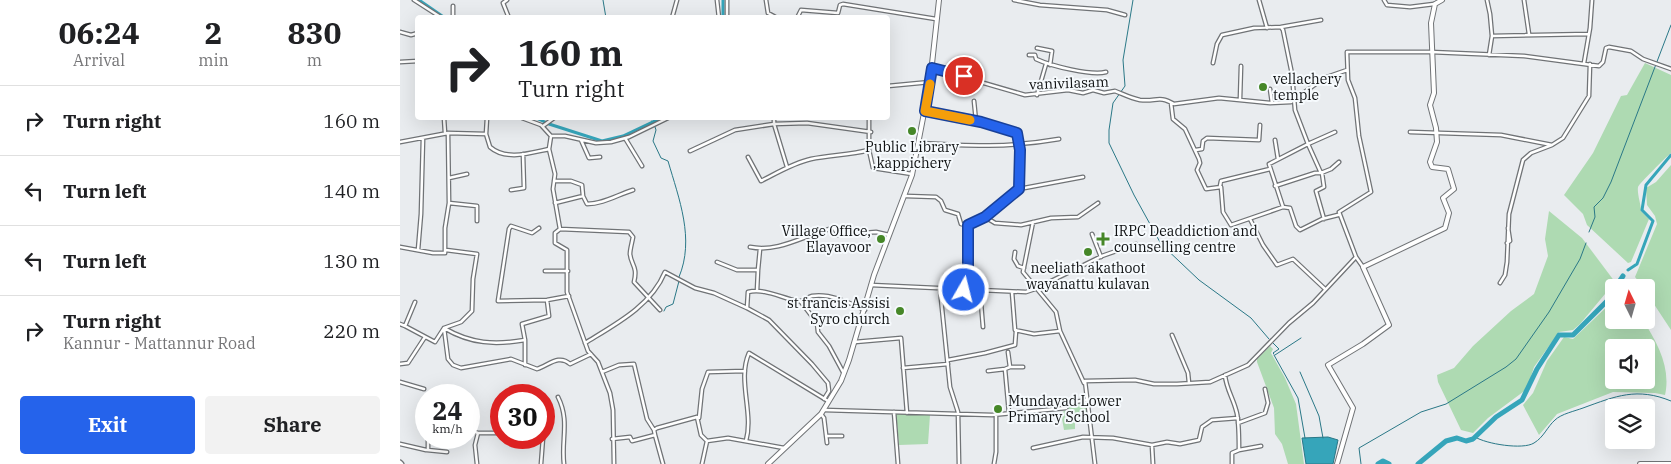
<!DOCTYPE html>
<style>
:root{--surface:#fff;--page:#f2f2f2;--text:#202124;--muted:#757577;--line:#e0e0e0;--accent:#2563eb}
body{margin:0;font-family:"IBM Plex Serif",serif;background:var(--page);color:var(--text);height:100vh;display:flex;flex-direction:column;font-size:19px;white-space:nowrap}
*{box-sizing:border-box;margin:0}
p{font-size:16px;color:var(--muted)}
.icon{flex:none;width:28px;height:28px;fill:none;stroke:currentColor;stroke-width:2;stroke-linecap:round;stroke-linejoin:round}
.map{position:relative;flex:1;overflow:hidden}
.sheet{display:flex;flex-direction:column;background:var(--surface);width:400px}
.sheet>*{flex:none}
.hud{position:absolute;left:15px;top:15px;width:475px;height:105px;border-radius:5px;box-shadow:0 5px 20px #0002;background:#fff;color:var(--text);overflow:hidden}
.needle{width:32px;rotate:355deg}
.tools{position:absolute;left:1205px;top:279px;display:grid;gap:10px}
.tools a{display:grid;place-items:center;width:50px;height:50px;border-radius:5px;background:var(--surface);box-shadow:0 5px 20px #0002;font-size:25px}
.speed{position:absolute;left:15px;top:384px;display:flex;gap:10px;font-size:25px;font-weight:700;text-align:center}
.speed>*{display:grid;place-content:center;width:65px;height:65px;border-radius:50%;background:var(--surface);box-shadow:0 5px 20px #0002;line-height:1}
.speed small{font-size:12px;font-weight:400}
.speed .limit{border:8px solid #d22;background:#fff;color:#111}
.pin{position:absolute;display:grid;place-items:center;width:42px;height:42px;color:#fff;margin:-21px;border:2px solid #fff;border-radius:50%;box-shadow:0 1px 5px #0007}
.me{position:absolute;width:55px;margin:-28px;rotate:8deg;stroke-linejoin:round;filter:drop-shadow(0 0 4px #0008)}
.turn{display:flex;align-items:center;gap:18px;height:105px;padding:0 20px;font-size:22px}
.turn .icon{width:65px;height:65px;stroke-width:2.5}
.turn b{display:block;font-size:35px;line-height:42px}
.eta{display:flex;justify-content:space-evenly;align-items:center;height:85px;text-align:center}
.eta b{font-size:30px;font-weight:700;line-height:35px}
.action{display:flex;gap:10px;margin-top:auto;padding:10px 20px}
.action a{flex:1;height:58px;border-radius:5px;background:var(--accent);color:#fff;font-size:20px;font-weight:700;line-height:58px;text-align:center}
.action a+a{background:var(--page);color:var(--text)}
ul{padding:0;list-style:none}
li{display:flex;align-items:center;gap:15px;height:70px;padding:0 20px;border-top:1px solid var(--line)}
li div{flex:1}
li b{display:block;font-size:19px}
li em{font-style:normal}
main{display:flex;flex:1;min-height:0}
.map>svg:first-child{display:block}
.green{fill:#aedab2;fill-rule:evenodd}
.water{fill:#36a5ba;stroke:#2a7887}
.lines{fill:none;stroke-linecap:round;stroke-linejoin:round}
.stream{stroke:#2a7887;stroke-width:1}
.canal{stroke:#36a5ba;stroke-width:3}
.river{stroke:#36a5ba;stroke-width:5}
.street-casing{stroke:#707376;stroke-width:5}
.secondary-casing{stroke:#707376;stroke-width:6}
.highway-casing{stroke:#707376;stroke-width:7}
.street{stroke:#fff;stroke-width:2.5}
.secondary{stroke:#fff;stroke-width:4}
.highway{stroke:#fff;stroke-width:4.5}
.route-casing{stroke:#184099;stroke-width:12}
.route{stroke:#2563eb;stroke-width:9}
.slow{stroke:#f59e0b;stroke-width:9}
.poi-dot{fill:#468728;stroke:#f6fafd;stroke-width:2}
.labels{text-anchor:middle;dominant-baseline:central;stroke-width:4;stroke-linejoin:round;paint-order:stroke}
.poi-label{font-size:14px;fill:#0e1011;stroke:#f6fafd;text-anchor:start}
.street-label{font-size:14px;fill:#0e1011;stroke:#f6fafd}
</style>
<main>
<section class="sheet">
<div class="eta">
<div><b>06:24</b><p>Arrival</p></div>
<div><b>2</b><p>min</p></div>
<div><b>830</b><p>m</p></div>
</div>
<ul>
<li><svg class="icon" aria-label="right" viewBox="0 0 24 24"><path d="M7 20v-9h11M14 6l5 5-5 5"/></svg><div><b>Turn right</b></div><em>160 m</em></li>
<li><svg class="icon" aria-label="left" viewBox="0 0 24 24"><path d="M17 20v-9H6M10 6l-5 5 5 5"/></svg><div><b>Turn left</b></div><em>140 m</em></li>
<li><svg class="icon" aria-label="left" viewBox="0 0 24 24"><path d="M17 20v-9H6M10 6l-5 5 5 5"/></svg><div><b>Turn left</b></div><em>130 m</em></li>
<li><svg class="icon" aria-label="right" viewBox="0 0 24 24"><path d="M7 20v-9h11M14 6l5 5-5 5"/></svg><div><b>Turn right</b><p>Kannur - Mattannur Road</p></div><em>220 m</em></li>
</ul>
<div class="action"><a>Exit</a><a>Share</a></div>
</section>
<div class="map">
<svg width="1271" height="464" viewBox="0 0 1271 464">
<rect width="100%" height="100%" fill="#e9ecef"/>
<path class="green" d="M1245,63L1271,75V153C1266,157 1239,184 1238,187C1237,194 1241,204 1241,211L1249,219L1231,262L1228,263L1187,225L1183,214L1164,195L1193,153L1221,96L1227,95Z
M1271,165V330L1246,292V288L1243,287L1235,277L1257,224L1255,216L1247,205L1246,188L1256,182Z
M1149,211L1182,238L1215,282L1180,324L1173,330L1159,332L1134,367L1127,389L1088,418L1073,433L1061,430L1038,382L1037,375L1054,368L1073,346L1111,311L1134,294L1148,256L1145,239Z
M1214,300V320H1243C1258,344 1271,368 1265,395L1255,393L1213,392L1157,414L1139,435L1123,405L1133,393L1147,361L1164,337L1173,339ZM1214,348H1246V380H1214Z
M870,346L873,349L871,353L885,378L896,404L904,464H888L882,444L875,434L874,408L857,362V359Z
M685,402L688,421L675,423V429L664,430L661,413L669,408V404Z
M496,413L530,415L528,444L499,445Z"/>
<path class="water" d="M928,437L938,440L933,464H906L902,438Z"/>
<g class="lines">
<path class="stream" d="M203,0L206,18
M733,0L723,60L725,86L713,103L709,130V143L734,195L761,244L799,280L851,318L869,339
M249,118L251,120
M255,127L256,130L253,141L261,158L268,161C279,199 295,239 279,277
M1189,232L1195,217L1194,207L1203,198L1211,182L1271,25
M264,311L266,307L273,304L279,281
M873,343L879,349L873,353L874,354
M874,355L898,398L905,438
M875,355L901,338
M900,372L919,416L923,438
M1075,437C1086,444 1123,450 1134,443C1144,437 1147,427 1155,420C1161,414 1175,411 1183,408C1216,396 1237,387 1271,401
M961,464L959,448L1021,412L1046,404L1106,367L1116,359L1149,312L1180,259L1186,243"/>
<path class="canal" d="M19,0L45,18
M323,0V18
M136,118L145,122
M149,124L202,141L223,136L261,118
M1228,270L1237,264L1253,221L1242,210L1246,185L1271,155"/>
<path class="river" d="M1215,288L1223,276
M978,464L983,461L989,464
M1018,464L1046,441L1057,438L1066,441L1073,439L1096,417L1122,400L1137,369L1159,335H1173L1208,300L1214,290"/>
<defs>
<path id="street" d="M14,0L42,18
M107,0L103,3L109,18
M317,0L319,18
M327,0V18
M366,0L368,13L377,18
M614,0L640,5L707,10L725,15
M859,0L867,28
M984,0L987,5L1010,7L1034,4
M1087,0L1090,14L1092,36L1189,34
M1124,0L1129,34
M53,6V18
M272,18L277,0
M397,18L401,10L438,13L440,5L443,4L536,19
M881,27L921,20
M0,32L11,35L18,33
M637,48L652,51L650,65
M629,55H635L636,59C651,66 692,76 706,72
M1089,55L1092,36
M0,62L18,61
M1184,63L1190,28L1192,0
M532,68L625,95L668,90L683,93L693,90L704,93L715,91C723,94 730,98 740,100C757,102 758,95 774,104L819,98L870,103L891,102L924,78L947,70
M488,86L530,82
M870,89L872,103
M637,95L646,64
M840,99L841,66
M574,101L576,121
M771,103L773,119L785,129L799,159L800,163L797,170L806,189L821,187L823,212L831,225L883,207L869,164L908,144L895,110L892,74L883,30L881,27L854,28L822,35L817,44L813,63
M525,111L581,122L617,133L619,150V189L683,177
M44,118L45,133
M122,118L141,125L151,136L149,149
M469,118V150L473,168L512,174
M143,126L154,118
M935,132L908,144L921,173L931,169L939,162
M1010,132L1101,135L1152,145L1163,138L1189,96L1190,64
M86,134L87,118
M151,136H165L196,143L211,142L229,137L268,118
M225,138L242,166
M181,140L189,158L200,157
M875,140L878,159
M0,142L48,133L86,134L90,147C106,161 130,153 149,149L155,174L153,189L160,229L229,232L233,237C232,243 230,249 230,254C231,265 238,266 234,282L260,310
M519,143C571,146 607,148 659,139
M796,150L802,149L803,141L807,138L859,140L860,125
M290,151L335,130L374,124V118
M348,157L361,181C377,173 393,163 411,159C430,155 450,155 469,150
M387,167L374,124L407,123L471,132
M922,173L924,187L916,191L924,219
M49,178L67,174
M154,181H171L182,185L183,196
M820,186L821,181L870,169
M875,186L915,173H921
M111,190L124,188L123,154
M506,196L536,197L541,201L545,210L558,214L561,224C576,229 606,199 619,189
M49,203L77,206V221
M155,203L183,196L187,204C203,204 217,195 233,190
M883,207L890,208L896,226L900,230L922,219L938,215
M585,217L595,223L621,225L651,218L678,217L698,203
M850,219L863,245L877,265L893,259L925,289
M633,222L623,272L656,312L660,331
M567,225L568,290
M139,228L132,233L111,226L109,229L98,301L147,300L169,296
M160,229L155,233V243L167,250V292L188,351L198,362L210,393L213,410L214,464
M692,234L701,257
M1107,243L1110,241L1108,228
M0,247L33,253H45V228L49,203L48,133
M350,247C380,253 406,234 434,228L438,235L476,232L489,235
M18,250L21,214L23,138
M615,252L614,259L618,266L624,268
M956,257L963,267
M317,262L337,270H358L360,249
M145,271H168
M1100,283L1105,275L1107,262L1109,214L1123,160L1131,153L1152,145
M471,285L626,292L635,289L702,256L736,244
M540,289L550,387L558,412L559,464
M357,291L358,270
M580,291L583,327
M612,292L615,330L634,334L660,331L684,383
M401,302L417,323L418,332L429,346L443,372
M347,308L369,320L412,364L428,383L429,391L424,399
M0,324L5,326L15,302
M5,326L35,342L44,328L61,322L72,311L73,279L77,254L46,250
M44,328L48,359L53,365L61,368L111,359L137,369C149,365 159,354 170,364L191,354
M44,328C71,344 95,345 125,340V365
M772,335L788,373L789,383
M125,340L122,324L149,316L147,300
M455,342L501,338L507,413
M185,343C216,324 251,306 265,272L295,288L314,293L347,308L348,292C365,288 381,298 398,301C404,302 407,297 412,296C430,293 450,303 465,310
M608,352L610,367L605,369L609,413
M548,360L585,353L615,345L616,331
M0,364L8,363L25,337
M610,367H623
M503,368L548,364
M588,371L605,369
M202,372L219,365L234,364L247,419L254,430
M825,375C826,388 833,398 836,410C839,418 839,440 839,450L832,453V464
M0,382L24,389
M54,395L55,393
M158,397C170,421 161,439 164,464
M24,401L26,402
M424,410L592,415L666,408L669,403L687,400
M494,412L498,464
M421,414L424,418L427,443
M299,418L302,389L308,372L345,371
M838,423L865,413L868,403L865,389
M69,430L78,433L75,445L77,464
M78,433H101
M255,435L263,464
M427,436H442
M212,439L230,437L232,441L255,435L254,430L257,428L297,417L301,435L307,441
M346,441C354,413 337,380 349,353L428,401
M0,444L26,450L28,449V438
M752,446L753,464
M633,448L683,437L713,438L752,445L767,442L780,444L799,440L802,427L812,420L838,418
M27,450L47,452
M839,450L861,446
M141,464L143,438
M302,464L307,441L328,438L384,448
M594,464L596,452V414
M695,464L685,381L735,380L754,384H777L810,382L848,365L889,323L913,303L956,257L939,212L971,192L959,136L955,98L948,80L947,52H1031L1124,56L1199,66L1203,62L1206,48L1209,47L1231,51L1243,59L1271,69"/>
<path id="secondary" d="M368,464L421,414L441,381L449,360L474,275L512,175L530,82L539,0
M937,464L953,408L928,365L963,344L989,325L963,267L1045,228L1049,213L1043,198L1054,189L1048,169L1032,167L1030,162L1037,142L1036,128L1030,105L1034,93L1031,23L1035,4L1042,0
M1240,464H1271"/>
<path id="highway" d="M0,463L1,464"/>
</defs>
<use href="#street" class="street-casing"/>
<use href="#secondary" class="secondary-casing"/>
<use href="#highway" class="highway-casing"/>
<use href="#street" class="street"/>
<use href="#secondary" class="secondary"/>
<use href="#highway" class="highway"/>
</g>
<g class="lines">
<defs>
<path id="route" d="M564,76L532,68L525,111L581,122L617,133L620,150L619,189L585,217L568,225V291L564,290"/>
</defs>
<use href="#route" class="route-casing"/>
<use href="#route" class="route"/>
<path class="slow" d="M530,84L525,111L570,120"/>
</g>
<g class="poi-dot">
<circle cx="863" cy="87" r="5"/>
<circle cx="512" cy="131" r="5"/>
<circle cx="481" cy="239" r="5"/>
<path d="M700.5 231.5h5v5h5v5h-5v5h-5v-5h-5v-5h5z"/>
<circle cx="688" cy="252" r="5"/>
<circle cx="500" cy="311" r="5"/>
<circle cx="598" cy="409" r="5"/>
</g>
<g class="labels">
<g class="poi-label">
<text x="873" y="79">vellachery<tspan x="873" dy="16">temple</tspan></text>
<text x="512" y="147" text-anchor="middle">Public Library<tspan x="512" dy="16">,kappichery</tspan></text>
<text x="471" y="231" text-anchor="end">Village Office,<tspan x="471" dy="16">Elayavoor</tspan></text>
<text x="714" y="231">IRPC Deaddiction and<tspan x="714" dy="16">counselling centre</tspan></text>
<text x="688" y="268" text-anchor="middle">neeliath akathoot<tspan x="688" dy="16">wayanattu kulavan</tspan></text>
<text x="490" y="303" text-anchor="end">st francis Assisi<tspan x="490" dy="16">Syro church</tspan></text>
<text x="608" y="401">Mundayad Lower<tspan x="608" dy="16">Primary School</tspan></text>
</g>
<g class="street-label">
<text transform="translate(669 83) rotate(-2)">vanivilasam</text>
</g>
</g>
</svg>
<div class="tools">
<a><svg class="needle" viewBox="-14 -14 28 28"><path d="M0-13l5 13h-10z" fill="#e53935"/><path d="M0 13l5-13h-10z" fill="#757577"/></svg></a>
<a><svg class="icon" aria-label="sound" viewBox="0 0 24 24"><path d="M4 9h4l5-4v14l-5-4H4zM17 9q2 3 0 6"/></svg></a>
<a><svg class="icon" aria-label="layers" viewBox="0 0 24 24"><path d="M12 4l9 5-9 5-9-5zM3 14l9 5 9-5"/></svg></a>
</div>
<div class="speed"><div>24<small>km/h</small></div><div class="limit">30</div></div>
<div class="pin" style="left:564px;top:76px;background:#d93025"><svg class="icon" aria-label="arrive" viewBox="0 0 24 24"><path d="M6 21V4h12l-3 4 3 4H6"/></svg></div>
<svg class="me" style="left:564px;top:290px" viewBox="-20 -20 40 40"><circle r="17" fill="#2563eb" stroke="#fff" stroke-width="3"/><path d="M0-11L8 9 0 5-8 9z" fill="#fff"/></svg>
<div class="hud">
<div class="turn"><svg class="icon" aria-label="right" viewBox="0 0 24 24"><path d="M7 20v-9h11M14 6l5 5-5 5"/></svg><div><b>160 m</b>Turn right</div></div>
</div>
</div>
</main>
